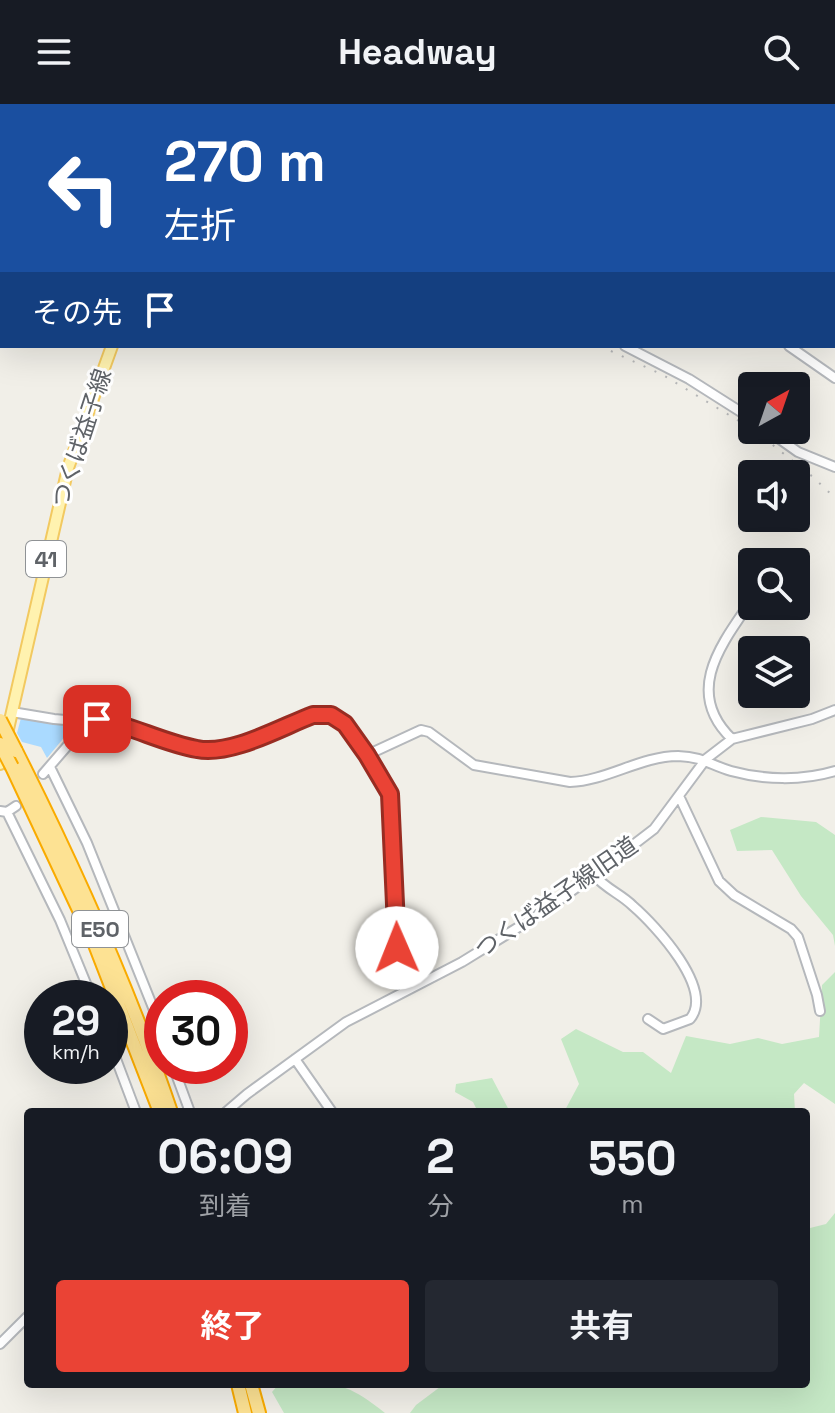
<!DOCTYPE html>
<html lang="ja">
<meta charset="utf-8">
<style>
:root{--surface:#171b24;--page:#242831;--text:#f1f3f6;--muted:#9ea1a6;--accent:#ea4335}
body{margin:0;font-family:"Space Grotesk","Noto Sans JP",sans-serif;background:var(--page);color:var(--text);height:100vh;display:flex;flex-direction:column;font-size:30px;white-space:nowrap}
*{box-sizing:border-box;margin:0}
p{font-size:26px;color:var(--muted)}
.icon{flex:none;width:44px;height:44px;fill:none;stroke:currentColor;stroke-width:2;stroke-linecap:round;stroke-linejoin:round}
.map{position:relative;flex:1;overflow:hidden}
.side{position:absolute;left:24px;top:1004px;width:786px;height:280px;display:flex;flex-direction:column;background:var(--surface);border-radius:8px;box-shadow:0 8px 32px #0002}
.side>*{flex:none}
.hud{position:absolute;left:0px;top:0px;width:836px;height:244px;box-shadow:0 8px 32px #0002;background:#1a4fa0;color:#fff;overflow:hidden}
.needle{width:52px;rotate:40deg}
.controls{position:absolute;left:738px;top:268px;display:grid;gap:16px}
.controls a{display:grid;place-items:center;width:72px;height:72px;border-radius:8px;background:var(--surface);box-shadow:0 8px 32px #0002;font-size:40px}
.speed{position:absolute;left:24px;top:876px;display:flex;gap:16px;font-size:40px;font-weight:700;text-align:center}
.speed>*{display:grid;place-content:center;width:104px;height:104px;border-radius:50%;background:var(--surface);box-shadow:0 8px 32px #0002;line-height:1}
.speed small{font-size:20px;font-weight:400}
.speed .limit{border:12px solid #d22;background:#fff;color:#111}
.pin{position:absolute;display:grid;place-items:center;width:68px;height:68px;color:#fff;margin:-34px;border-radius:16px;box-shadow:0 4px 12px #0006}
.me{position:absolute;width:88px;margin:-44px;rotate:359deg;stroke-linejoin:round;filter:drop-shadow(0 0 6px #0008)}
.turn{display:flex;align-items:center;gap:28px;height:168px;padding:0 32px;font-size:36px}
.turn .icon{width:104px;height:104px;stroke-width:2.5}
.turn b{display:block;font-size:56px;line-height:68px}
.then{display:flex;align-items:center;height:76px;padding:0 32px;background:#0003;gap:16px;font-size:30px}
.eta{display:flex;justify-content:space-evenly;align-items:center;height:136px;text-align:center}
.eta b{font-size:48px;font-weight:700;line-height:56px}
.action{display:flex;gap:16px;margin-top:auto;padding:16px 32px}
.action a{flex:1;height:92px;border-radius:8px;background:var(--accent);color:#fff;font-size:32px;font-weight:700;line-height:92px;text-align:center}
.action a+a{background:var(--page);color:var(--text)}
header{display:flex;justify-content:space-between;align-items:center;height:104px;padding:0 32px;background:var(--surface);font-size:36px;font-weight:700}
.map>svg:first-child{display:block}
.green{fill:#c5e8c5}
.water{fill:#aadaff}
.lines{fill:none;stroke-linecap:round;stroke-linejoin:round}
.river{stroke:#aadaff;stroke-width:11}
.minor-casing{stroke:#b5b8bc;stroke-width:12}
.major-casing{stroke:#f2c960;stroke-width:14}
.highway-casing{stroke:#f9ab00;stroke-width:16}
.minor{stroke:#fff;stroke-width:8}
.major{stroke:#fff2af;stroke-width:10}
.highway{stroke:#fde293;stroke-width:12}
.rail{stroke:#b6b7b8;stroke-width:2;stroke-dasharray:2 10;stroke-linecap:butt}
.highway-bridge-casing{stroke:#f9ab00;stroke-width:16;stroke-linecap:butt}
.highway-bridge{stroke:#fde293;stroke-width:12}
.route-casing{stroke:#982c22;stroke-width:20}
.route{stroke:#ea4335;stroke-width:14}
.labels{text-anchor:middle;dominant-baseline:central;stroke-width:6;stroke-linejoin:round;paint-order:stroke}
.shield{fill:#fff;stroke:#8f9295;stroke-width:2}
.shield-label{font-size:22px;font-weight:bold;fill:#5f6368}
.street-label{font-size:24px;fill:#5f6368;stroke:#fff}
</style>
<header><svg class="icon" aria-label="menu" viewBox="0 0 24 24"><path d="M4 6h16M4 12h16M4 18h16"/></svg>Headway<svg class="icon" aria-label="search" viewBox="0 0 24 24"><circle cx="10" cy="10" r="6"/><path d="M15 15l6 6"/></svg></header>
<div class="map">
<svg width="835" height="1309" viewBox="0 0 835 1309">
<rect width="100%" height="100%" fill="#f1efe8"/>
<path class="green" d="M761,713L816,718L835,731V842L833,831L801,792L772,746L737,747L730,726Z
M835,868V1000L804,979L794,990L795,1008H564L579,980L561,935L576,925L623,948H643L671,969L686,932L730,940L758,934L782,940L819,933L822,881Z
M492,974L510,1008H478L473,998L455,988L456,980Z
M835,1109V1309H410L416,1301L444,1280H806V1125L826,1120Z
M279,1280C333,1280 341,1274 385,1309H284L272,1288Z"/>
<path class="water" d="M21,614L70,622L65,628L67,630L47,654L41,643L22,638L17,629Z"/>
<g class="lines">
<path class="river" d="M825,0L828,2"/>
<defs>
<path id="minor" d="M285,0L288,2
M621,0V2
M800,0L803,2
M313,2L315,0
M440,2L441,0
M756,2L757,0
M834,23L835,24
M834,42H835
M834,54L835,56
M0,62L2,60
M834,176L835,177
M834,185L835,184
M625,242L689,275L752,315
M789,242L835,274
M767,326L798,348L835,363
M12,608L54,615L88,618L97,615L114,618L197,645L220,646L313,611H331L345,620L363,649L367,651L390,690L396,782V860L398,873L405,887
M732,635C684,589 720,542 749,500
M367,651L421,626L429,628L474,661L570,678C606,677 641,652 678,652C704,653 710,661 731,667C764,676 802,677 835,667
M50,663L87,739L162,926
M43,670L88,618
M679,692L719,777L734,791L791,825L798,833L817,891L820,907
M0,707L7,708L16,702
M7,708L60,816L92,894
M594,771C606,785 621,790 633,802C655,821 715,885 690,915L663,925L648,915
M110,939L136,1008
M295,955L332,1008
M173,962L190,1008
M226,1008L247,990L346,918L462,858L535,813L594,771L654,725L706,655L732,635L812,615L835,606
M0,1240L28,1212"/>
<path id="major" d="M211,2L212,0
M0,660L68,364L112,242"/>
<path id="highway" d="M16,647C75,764 129,884 171,1008
M12,663L94,838L160,1008
M238,1280L245,1309
M251,1280L259,1309"/>
</defs>
<use href="#minor" class="minor-casing"/>
<use href="#major" class="major-casing"/>
<use href="#highway" class="highway-casing"/>
<use href="#minor" class="minor"/>
<use href="#major" class="major"/>
<use href="#highway" class="highway"/>
<path class="rail" d="M0,140H2
M600,242L663,271L752,325
M754,326L813,373L835,394"/>
<defs>
<path id="highway-bridge" d="M0,616L16,647
M0,640L12,663"/>
</defs>
<use href="#highway-bridge" class="highway-bridge-casing"/>
<use href="#highway-bridge" class="highway-bridge"/>
</g>
<g class="lines">
<defs>
<path id="route" d="M97,615C131,621 163,639 197,645C231,652 281,623 313,611H331L345,620L367,651L390,690L397,844"/>
</defs>
<use href="#route" class="route-casing"/>
<use href="#route" class="route"/>
</g>
<g class="labels">
<g class="shield">
<rect x="26" y="437" width="40" height="36" rx="6"/>
<rect x="72" y="807" width="56" height="36" rx="6"/>
</g>
<g class="shield-label">
<text x="46" y="455">41</text>
<text x="100" y="825">E50</text>
</g>
<g class="street-label">
<text transform="translate(81 334) rotate(-72)">つくば益子線</text>
<text transform="translate(556 793) rotate(-35)">つくば益子線旧道</text>
</g>
</g>
</svg>
<div class="controls">
<a><svg class="needle" viewBox="-14 -14 28 28"><path d="M0-13l5 13h-10z" fill="#e53935"/><path d="M0 13l5-13h-10z" fill="#9ea1a6"/></svg></a>
<a><svg class="icon" aria-label="sound" viewBox="0 0 24 24"><path d="M4 9h4l5-4v14l-5-4H4zM17 9q2 3 0 6"/></svg></a>
<a><svg class="icon" aria-label="search" viewBox="0 0 24 24"><circle cx="10" cy="10" r="6"/><path d="M15 15l6 6"/></svg></a>
<a><svg class="icon" aria-label="layers" viewBox="0 0 24 24"><path d="M12 4l9 5-9 5-9-5zM3 14l9 5 9-5"/></svg></a>
</div>
<div class="speed"><div>29<small>km/h</small></div><div class="limit">30</div></div>
<div class="pin" style="left:97px;top:615px;background:#d93025"><svg class="icon" aria-label="arrive" viewBox="0 0 24 24"><path d="M6 21V4h12l-3 4 3 4H6"/></svg></div>
<svg class="me" style="left:397px;top:844px" viewBox="-20 -20 40 40"><circle r="19" fill="#fff"/><path d="M0-13L10 11 0 6-10 11z" fill="#ea4335"/></svg>
<div class="hud">
<div class="turn"><svg class="icon" aria-label="left" viewBox="0 0 24 24"><path d="M17 20v-9H6M10 6l-5 5 5 5"/></svg><div><b>270 m</b>左折</div></div>
<div class="then">その先<svg class="icon" aria-label="arrive" viewBox="0 0 24 24"><path d="M6 21V4h12l-3 4 3 4H6"/></svg></div>
</div>
<section class="side">
<div class="eta">
<div><b>06:09</b><p>到着</p></div>
<div><b>2</b><p>分</p></div>
<div><b>550</b><p>m</p></div>
</div>
<div class="action"><a>終了</a><a>共有</a></div>
</section>
</div>
